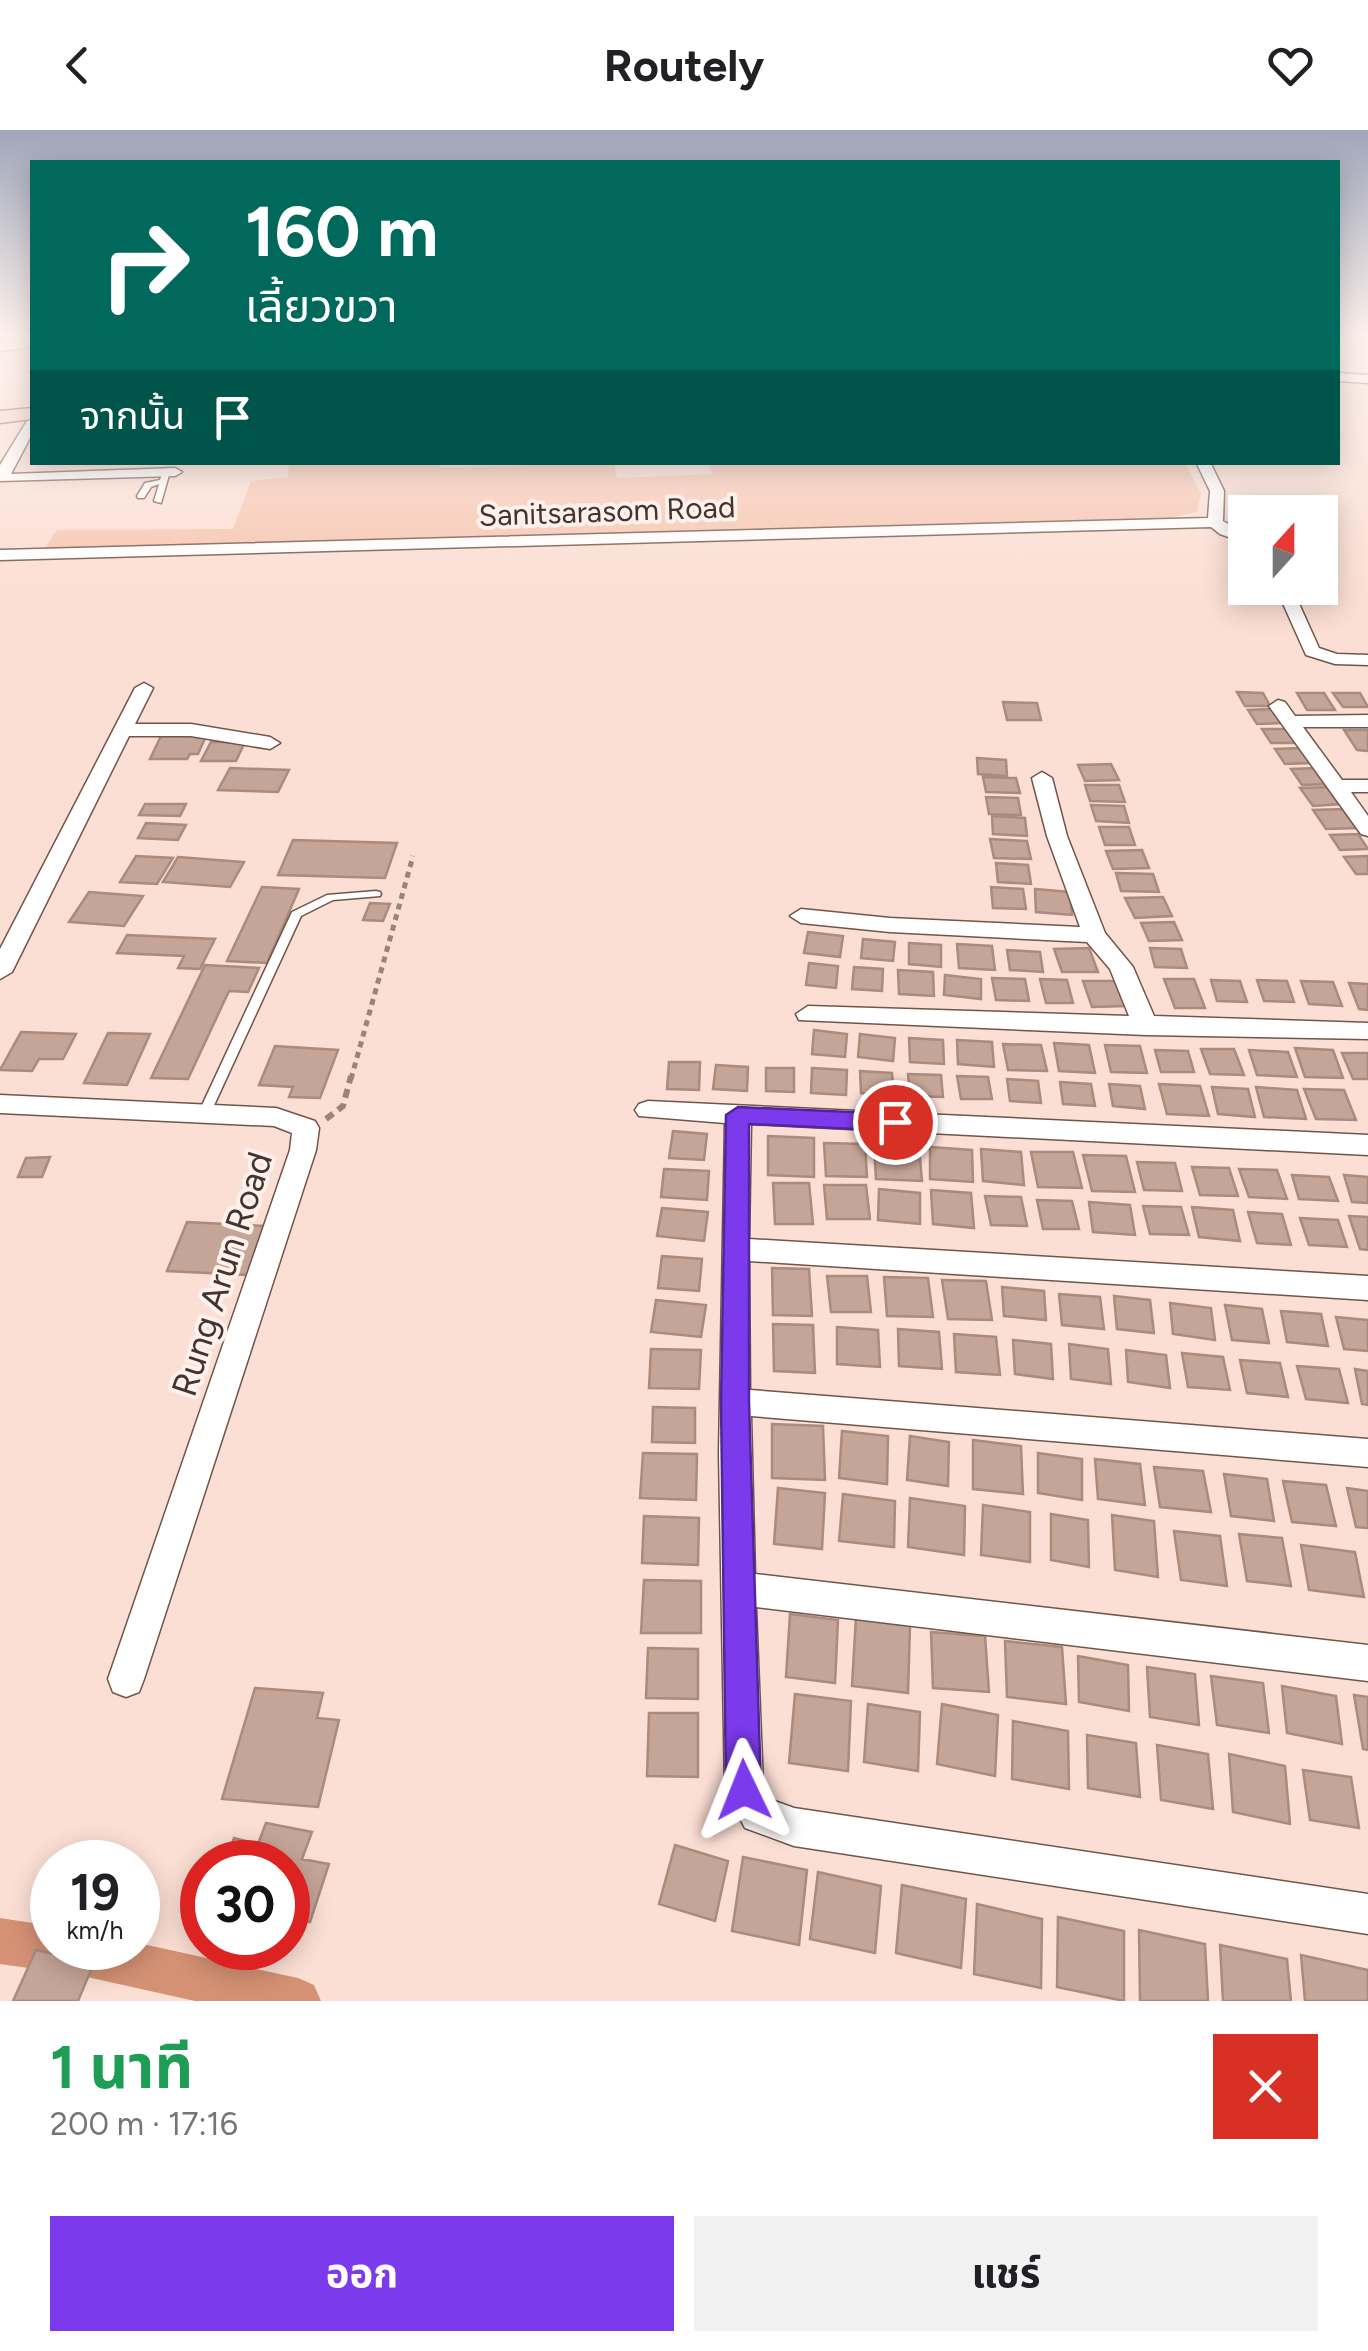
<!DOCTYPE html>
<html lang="th">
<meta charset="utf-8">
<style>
:root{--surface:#fff;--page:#f2f2f2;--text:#202124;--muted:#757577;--accent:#7c3aed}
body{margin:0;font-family:Figtree,"Noto Sans Thai",sans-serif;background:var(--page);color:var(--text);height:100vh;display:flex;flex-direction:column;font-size:38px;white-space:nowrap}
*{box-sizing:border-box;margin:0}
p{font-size:32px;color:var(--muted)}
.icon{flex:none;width:55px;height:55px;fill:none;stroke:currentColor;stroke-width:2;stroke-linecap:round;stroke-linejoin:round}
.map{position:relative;height:1871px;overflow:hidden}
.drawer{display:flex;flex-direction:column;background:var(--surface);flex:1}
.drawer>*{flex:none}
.hud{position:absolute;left:30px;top:30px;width:1310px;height:305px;border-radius:0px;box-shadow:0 5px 25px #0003;background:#00695c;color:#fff;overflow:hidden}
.needle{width:65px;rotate:21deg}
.controls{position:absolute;left:1228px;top:365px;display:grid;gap:20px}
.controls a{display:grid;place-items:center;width:110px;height:110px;border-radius:0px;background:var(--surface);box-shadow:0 5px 25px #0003;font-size:50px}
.speed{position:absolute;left:30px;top:1710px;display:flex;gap:20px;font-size:50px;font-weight:700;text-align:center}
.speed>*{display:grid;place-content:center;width:130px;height:130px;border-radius:50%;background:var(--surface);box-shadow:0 5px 25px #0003;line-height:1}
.speed small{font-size:25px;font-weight:400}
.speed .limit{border:15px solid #d22;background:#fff;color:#111}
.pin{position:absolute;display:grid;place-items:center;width:85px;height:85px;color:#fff;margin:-42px;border:5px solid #fff;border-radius:50%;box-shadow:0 2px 10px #0007}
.me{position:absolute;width:110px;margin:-55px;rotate:358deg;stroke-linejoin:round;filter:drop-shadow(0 0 8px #0008)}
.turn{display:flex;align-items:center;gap:35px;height:210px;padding:0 50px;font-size:45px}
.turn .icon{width:130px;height:130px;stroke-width:2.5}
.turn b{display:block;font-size:70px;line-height:85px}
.then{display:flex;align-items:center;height:95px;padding:0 50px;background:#0003;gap:20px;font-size:38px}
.round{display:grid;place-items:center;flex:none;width:105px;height:105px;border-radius:0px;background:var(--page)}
.overview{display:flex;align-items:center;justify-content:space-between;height:170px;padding:0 50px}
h1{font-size:60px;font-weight:700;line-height:75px;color:#1e9e55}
.action{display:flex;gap:20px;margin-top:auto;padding:20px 50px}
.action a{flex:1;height:115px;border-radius:0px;background:var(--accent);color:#fff;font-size:40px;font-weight:700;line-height:115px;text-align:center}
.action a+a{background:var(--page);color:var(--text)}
header{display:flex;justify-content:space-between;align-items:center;height:130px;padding:0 50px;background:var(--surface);font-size:45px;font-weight:700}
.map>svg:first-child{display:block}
.green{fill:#f6c5b0}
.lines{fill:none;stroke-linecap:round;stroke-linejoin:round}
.canal{fill:#d49174;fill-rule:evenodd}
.building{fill:#c5a597;stroke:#aa8b7d;stroke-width:2.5}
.lane-casing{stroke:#725549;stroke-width:3}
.street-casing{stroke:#725549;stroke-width:3}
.secondary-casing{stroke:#725549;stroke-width:3}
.path-far1{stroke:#98847c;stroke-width:5;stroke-dasharray:6 5;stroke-linecap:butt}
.path{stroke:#98847c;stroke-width:6;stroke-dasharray:9 6;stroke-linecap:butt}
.lane{fill:#fff;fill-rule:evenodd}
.street{fill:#fff;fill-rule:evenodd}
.secondary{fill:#fad4c2;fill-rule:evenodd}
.route{fill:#7c3aed;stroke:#51269a;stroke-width:2.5}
.labels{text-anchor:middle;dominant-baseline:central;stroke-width:8;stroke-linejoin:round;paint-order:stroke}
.far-street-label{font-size:30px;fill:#423530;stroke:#fef0ea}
.street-label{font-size:35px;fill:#423530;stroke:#fef0ea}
</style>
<header><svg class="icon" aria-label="back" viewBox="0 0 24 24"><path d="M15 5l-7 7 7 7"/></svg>Routely<svg class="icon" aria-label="heart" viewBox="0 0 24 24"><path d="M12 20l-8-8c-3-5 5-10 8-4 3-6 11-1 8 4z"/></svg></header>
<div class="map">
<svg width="1368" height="1871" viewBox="0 0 1368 1871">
<rect width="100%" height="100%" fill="#fbdfd4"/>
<path class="green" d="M289,332H439L440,338L614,332L617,348L712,344L707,332H1185L1201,364L1197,382L1164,389L43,420L57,400L233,399L251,351L288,347Z"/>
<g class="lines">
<path class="canal" d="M0,1788L52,1796V1818H138V1813L298,1848L314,1855L321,1871H195L78,1845L0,1834Z"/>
</g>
<path class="building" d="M1237,562L1263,563L1270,576H1245Z
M1297,563H1324L1335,580H1307Z
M1333,563H1360L1368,577H1343Z
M1003,572L1037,573L1041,590H1007Z
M1272,579L1282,593L1257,594L1248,580Z
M1262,599H1288L1297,613H1271Z
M1344,600H1368V621L1357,620Z
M161,606H206L198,624H190L187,629H150Z
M211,612H245L236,631H201Z
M1301,618L1311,633L1285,634L1275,619Z
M977,628L1006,630L1007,646L978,644Z
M1111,634L1119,650L1085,651L1078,635Z
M230,638L289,640L278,662L218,660Z
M1317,638L1329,654L1302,655L1291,639Z
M983,647L1016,648L1020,663L986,662Z
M1085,655H1119L1125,672L1090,671Z
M1330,657L1344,674L1313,676L1300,658Z
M986,667L1018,668L1021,685L989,684Z
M145,674H186L180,686L139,685Z
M1091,675L1124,676L1129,693L1096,691Z
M1345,679L1359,698L1326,699L1313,680Z
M992,686L1025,688L1027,706L993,704Z
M146,693L186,695L178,710L138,708Z
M1099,697H1129L1135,715H1105Z
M1358,704L1368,719L1340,720L1330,705Z
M990,709L1027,711L1031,729L994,728Z
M293,710L397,713L385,748L278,745Z
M1142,720L1149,738L1113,739L1106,721Z
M136,726L173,728L157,754L120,752Z
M1368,726V744H1356L1344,727Z
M178,727L244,732L230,757L163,752Z
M996,733L1028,735L1031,754L998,752Z
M1116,743L1153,744L1159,762L1121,761Z
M262,757L299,759L267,833L227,831Z
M991,757L1023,759L1026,779L993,778Z
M1035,759L1070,762L1072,785L1036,782Z
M89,762L143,766L124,796L69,792Z
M1163,767L1172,786L1135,788L1125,768Z
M370,773L390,774L383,791L363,790Z
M1174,792L1182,810L1149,811L1141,793Z
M808,802L843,806L840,827L804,823Z
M127,805L215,809L200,839L178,838L184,826L117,823Z
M863,809L895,812L893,831L861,828Z
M909,813L941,815V837L909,834Z
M957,814L992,816L995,840L959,838Z
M1089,818L1098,842H1062L1054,819Z
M1150,818L1181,819L1187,838L1155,837Z
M1007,820L1040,822L1043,842L1010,840Z
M809,833L838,836L836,858L806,855Z
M205,835L259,838L248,862L229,861L188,949L151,948Z
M854,837L883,839L882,861L852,859Z
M898,840L933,842L934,866L899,864Z
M945,845L981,849V869L944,865Z
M992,848L1025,849L1029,871L996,870Z
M1040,849L1067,850L1073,873H1046Z
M1164,849H1194L1205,878H1175Z
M1211,850L1240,851L1247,872L1217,871Z
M1257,850L1287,851L1294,872L1264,871Z
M1083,851H1118L1127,876L1092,877Z
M1301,851L1333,852L1342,876L1309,874Z
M1349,853L1368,854V880L1359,879Z
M814,900L847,904L845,927L812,924Z
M21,902L76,904L63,929H39L32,941L0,940Z
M108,903L150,904L127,955L84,953Z
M860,904L895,908L893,931L858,927Z
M909,908L943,910L944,934L910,932Z
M957,910L992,912L994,937L958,934Z
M1054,913L1089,915L1095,943L1059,941Z
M1003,914L1041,915L1047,941L1008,940Z
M1105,915L1140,916L1147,943L1111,942Z
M275,916L338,920L320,968L289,967L293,957L259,955Z
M1295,918L1333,920L1343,948L1305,947Z
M1201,919H1234L1244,945L1210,944Z
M1155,920L1188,921L1194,942H1161Z
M1249,920L1288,922L1297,947L1257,945Z
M1342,923H1368V949H1353Z
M669,932H700L699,960L667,959Z
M716,935L748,937L747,961L713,959Z
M766,938H794V962L766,961Z
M812,938L847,940L846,965L811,963Z
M860,941L892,943L894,965L861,963Z
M908,944L941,945L943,967L910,966Z
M957,946L988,947L992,969H961Z
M1007,949L1038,951L1041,973L1010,971Z
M1060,952L1091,954L1095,976L1063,974Z
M1109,954L1140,956L1145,979L1113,976Z
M1159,954L1200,956L1209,986L1167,984Z
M1212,957L1248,959L1255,987L1218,984Z
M1256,957L1297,960L1306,989L1264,987Z
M1304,959L1344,960L1356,990L1316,989Z
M673,1001L707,1004L704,1030L669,1028Z
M768,1006L814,1008V1047L768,1045Z
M824,1013L865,1014L867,1047L826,1046Z
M874,1016L919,1018L922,1051L876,1049Z
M930,1017L972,1020L973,1052L930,1049Z
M981,1019L1021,1022L1024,1055L983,1051Z
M1031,1022H1073L1082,1058L1038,1057Z
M1083,1025L1126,1026L1135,1062L1092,1061Z
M50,1027L42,1047H18L26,1028Z
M1137,1032L1175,1033L1182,1061L1144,1060Z
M1192,1037L1229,1038L1238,1066L1200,1065Z
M664,1039L709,1041L707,1070L661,1067Z
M1239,1039L1277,1040L1287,1069L1249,1067Z
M1292,1045L1329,1047L1338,1071L1299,1069Z
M1344,1045L1368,1047V1073L1352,1072Z
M773,1053H809L813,1094H775Z
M824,1055H866L870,1089H827Z
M879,1059L920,1063V1094L878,1090Z
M931,1060L971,1063L974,1098L933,1094Z
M985,1066L1021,1067L1027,1096L991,1095Z
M1037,1070L1072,1071L1079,1099H1043Z
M1089,1072L1130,1075L1135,1105L1093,1102Z
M1143,1076L1181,1077L1189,1105L1150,1104Z
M1192,1077L1233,1080L1240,1111L1199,1107Z
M662,1078L708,1082L704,1111L657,1106Z
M1248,1082L1282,1084L1291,1115L1257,1113Z
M1349,1086L1368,1087V1120L1360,1119Z
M1300,1088L1338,1090L1347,1117L1309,1115Z
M187,1092L265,1096L248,1145L167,1141Z
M662,1126L702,1129L699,1161L658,1158Z
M772,1138L809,1139L812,1186L773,1185Z
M827,1146H867L871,1182H831Z
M884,1147L928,1148L933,1187L887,1186Z
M942,1150L986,1151L992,1190L948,1189Z
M1002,1157L1044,1161L1046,1190L1004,1186Z
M1059,1164L1100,1167L1104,1199L1062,1195Z
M1114,1166L1150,1170L1154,1203L1117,1199Z
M656,1170L706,1175L701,1207L651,1202Z
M1170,1173L1211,1178L1215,1210L1173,1204Z
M1225,1175L1262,1179L1269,1213L1232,1210Z
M1281,1181L1321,1184L1328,1216L1287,1212Z
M1336,1187L1368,1190V1221L1344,1219Z
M773,1194L813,1195L815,1243L774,1241Z
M837,1197L878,1200L880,1237L837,1234Z
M898,1199L939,1202L942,1239L899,1236Z
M954,1204L996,1207L1000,1245L956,1242Z
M1013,1210L1051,1214L1053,1249L1015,1244Z
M1069,1214L1108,1219L1111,1254L1071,1249Z
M651,1219L701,1220L699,1259L649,1258Z
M1126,1220L1166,1225L1170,1258L1128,1252Z
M1182,1223L1223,1227L1230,1260L1188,1257Z
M1240,1230L1280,1233L1288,1267L1247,1263Z
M1297,1236L1339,1239L1348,1273L1306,1269Z
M1355,1239L1368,1241V1275L1362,1274Z
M653,1277L695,1278V1313L652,1312Z
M772,1294L823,1296L825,1350L772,1348Z
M842,1301L888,1306L887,1354L839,1348Z
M910,1306L949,1312L948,1356L907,1350Z
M973,1310L1021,1316L1023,1364L973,1359Z
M643,1323L697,1324L696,1370L640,1368Z
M1038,1323L1082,1329V1370L1038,1363Z
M1095,1329L1140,1334L1145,1375L1098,1369Z
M1154,1337L1203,1341L1211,1382L1160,1377Z
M1224,1344L1267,1349L1274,1391L1231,1386Z
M1283,1351L1326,1355L1336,1396L1292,1392Z
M778,1358L825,1363L822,1419L774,1414Z
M1347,1358L1368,1361V1398L1356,1397Z
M843,1364L895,1371L894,1417L839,1411Z
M910,1368L965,1376L964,1425L908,1417Z
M983,1375L1030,1382V1432L981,1425Z
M1051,1384L1088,1390L1089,1437L1051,1430Z
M1112,1385L1154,1391L1158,1447L1115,1440Z
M644,1386L699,1388L698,1435L642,1433Z
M1174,1401L1220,1406L1227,1456L1181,1450Z
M1239,1404L1282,1408L1291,1456L1247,1451Z
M1301,1415L1355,1422L1364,1467L1309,1460Z
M644,1450L701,1451V1503H641Z
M790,1484L838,1490L835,1553L786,1547Z
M856,1487L910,1495L908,1563L852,1556Z
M931,1502L985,1506L989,1562L933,1558Z
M1005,1511L1062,1517L1066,1574L1007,1567Z
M648,1518L698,1519V1569L646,1568Z
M1078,1526L1128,1535L1129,1581L1079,1572Z
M1147,1537L1195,1544L1199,1595L1150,1587Z
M1211,1546L1263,1553L1269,1603L1217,1595Z
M1282,1556L1336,1566L1342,1614L1287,1603Z
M255,1558L323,1563L317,1588L339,1590L318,1677L222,1669Z
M795,1564L851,1571L848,1641L789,1633Z
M1354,1565L1368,1567V1620L1363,1619Z
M868,1574L920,1582L918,1641L864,1632Z
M942,1574L998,1585L995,1646L937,1634Z
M649,1583H698V1647L647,1646Z
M1013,1591L1068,1601L1069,1659L1012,1649Z
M1087,1605L1136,1613L1140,1667L1088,1658Z
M1157,1615L1208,1624L1213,1679L1161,1670Z
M1229,1624L1285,1636L1290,1694L1233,1682Z
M1303,1640L1351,1647L1359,1698L1310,1690Z
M266,1693L312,1702L302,1729L329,1734L310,1792L298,1789L290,1811L288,1732H225L234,1708L258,1714Z
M675,1715L728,1731L715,1791L659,1774Z
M743,1727L807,1740L799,1815L732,1801Z
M818,1742L881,1756L875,1823L810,1809Z
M902,1755L966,1769L961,1838L896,1823Z
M977,1774L1042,1789L1041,1858L974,1844Z
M1058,1787L1124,1801V1871L1057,1857Z
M1139,1800L1205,1814L1208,1871H1140Z
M1220,1815L1287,1829L1291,1871H1223Z
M36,1820L94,1833L78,1871H13Z
M1301,1825L1368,1840V1871H1305Z"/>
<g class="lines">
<defs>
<path id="lane" d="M165,343L169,345L161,373L154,371L159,354L151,357L144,368H138L137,366L145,353L160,350L162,343Z
M376,761L380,762L381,764L380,766L333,770L301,786L210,984L209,987H199L198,984L292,782L327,765Z"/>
<path id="street" d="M32,210V217L0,221V213Z
M1338,243L1368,245V253L1338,251Z
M32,290V304L11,344L175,338L182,342L175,346L0,351V335L27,291Z
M1196,332H1210L1224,361L1223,391L1245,403V413L1220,404L1211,397L0,430V420L1208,388L1210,361Z
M1276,458H1292L1319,518L1337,524L1368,525V535L1335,534L1306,525Z
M144,553L153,558L135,594H191L270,607L280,613L270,619L191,606H129L12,842L0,849V819L135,558Z
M1278,570L1285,572L1295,586L1368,585V597H1303L1342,650H1368V662H1351L1368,686V706L1361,704L1269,576Z
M1042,642L1052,648L1067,706L1105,803L1133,837L1154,886L1368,893V909L1146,905L799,890L796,884L808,876L1129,886L1110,839L1087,812L890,802L801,793L790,786L801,779L890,788L1080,797L1047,706L1032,648Z
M0,965L276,978L315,991L319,998L316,1020L144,1549L139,1562L126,1567L113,1562L108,1549L290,1020L292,1003L274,996L0,983Z
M648,971L1368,1005V1025L751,994L749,1109L1368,1146V1170L749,1131L750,1260L1368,1309V1337L751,1286L755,1444L1368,1515V1551L756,1477L763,1656L772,1670L794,1678L1368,1764V1804L794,1716L745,1698L725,1661L719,1323L725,993L639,986L635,980L639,974Z"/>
<path id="secondary" d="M32,278V289L0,293V281Z"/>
</defs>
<use href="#lane" class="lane-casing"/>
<use href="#street" class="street-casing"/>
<use href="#secondary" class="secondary-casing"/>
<path class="path-far1" d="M351,949L413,726"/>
<path class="path" d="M326,989L343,976L351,946"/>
<use href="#lane" class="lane"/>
<use href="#street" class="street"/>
<use href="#secondary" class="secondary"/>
</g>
<linearGradient id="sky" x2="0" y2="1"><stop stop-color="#a0a6ba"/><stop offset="0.44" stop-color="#fdf1ec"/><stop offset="1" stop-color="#fdf1ec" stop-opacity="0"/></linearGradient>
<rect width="1368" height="468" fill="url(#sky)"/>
<path class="route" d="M738,977L895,984L907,992L895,1001L749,994V1272L761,1660L756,1673L744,1678L731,1673L726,1660L721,1272L726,985Z"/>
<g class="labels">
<g class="far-street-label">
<text transform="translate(607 381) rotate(-2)">Sanitsarasom Road</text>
</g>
<g class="street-label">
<text transform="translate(222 1144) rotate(-72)">Rung Arun Road</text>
</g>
</g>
</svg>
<div class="controls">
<a><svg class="needle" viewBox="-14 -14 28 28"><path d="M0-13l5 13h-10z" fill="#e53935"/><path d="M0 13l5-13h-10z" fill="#757577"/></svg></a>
</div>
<div class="speed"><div>19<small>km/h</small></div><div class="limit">30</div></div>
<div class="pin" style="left:895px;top:992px;background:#d93025"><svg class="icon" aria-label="arrive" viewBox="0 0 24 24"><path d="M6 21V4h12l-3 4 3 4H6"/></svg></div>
<svg class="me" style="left:744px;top:1660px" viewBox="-20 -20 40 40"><path d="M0-17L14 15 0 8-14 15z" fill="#7c3aed" stroke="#fff" stroke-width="4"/></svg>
<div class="hud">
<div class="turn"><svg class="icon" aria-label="right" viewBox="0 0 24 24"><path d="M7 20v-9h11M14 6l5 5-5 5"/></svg><div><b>160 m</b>เลี้ยวขวา</div></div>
<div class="then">จากนั้น<svg class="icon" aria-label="arrive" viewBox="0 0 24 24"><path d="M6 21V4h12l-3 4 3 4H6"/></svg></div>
</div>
</div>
<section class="drawer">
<div class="overview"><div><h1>1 นาที</h1><p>200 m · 17:16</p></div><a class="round" style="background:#d93025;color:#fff"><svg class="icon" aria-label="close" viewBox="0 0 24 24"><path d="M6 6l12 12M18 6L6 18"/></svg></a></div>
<div class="action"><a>ออก</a><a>แชร์</a></div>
</section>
